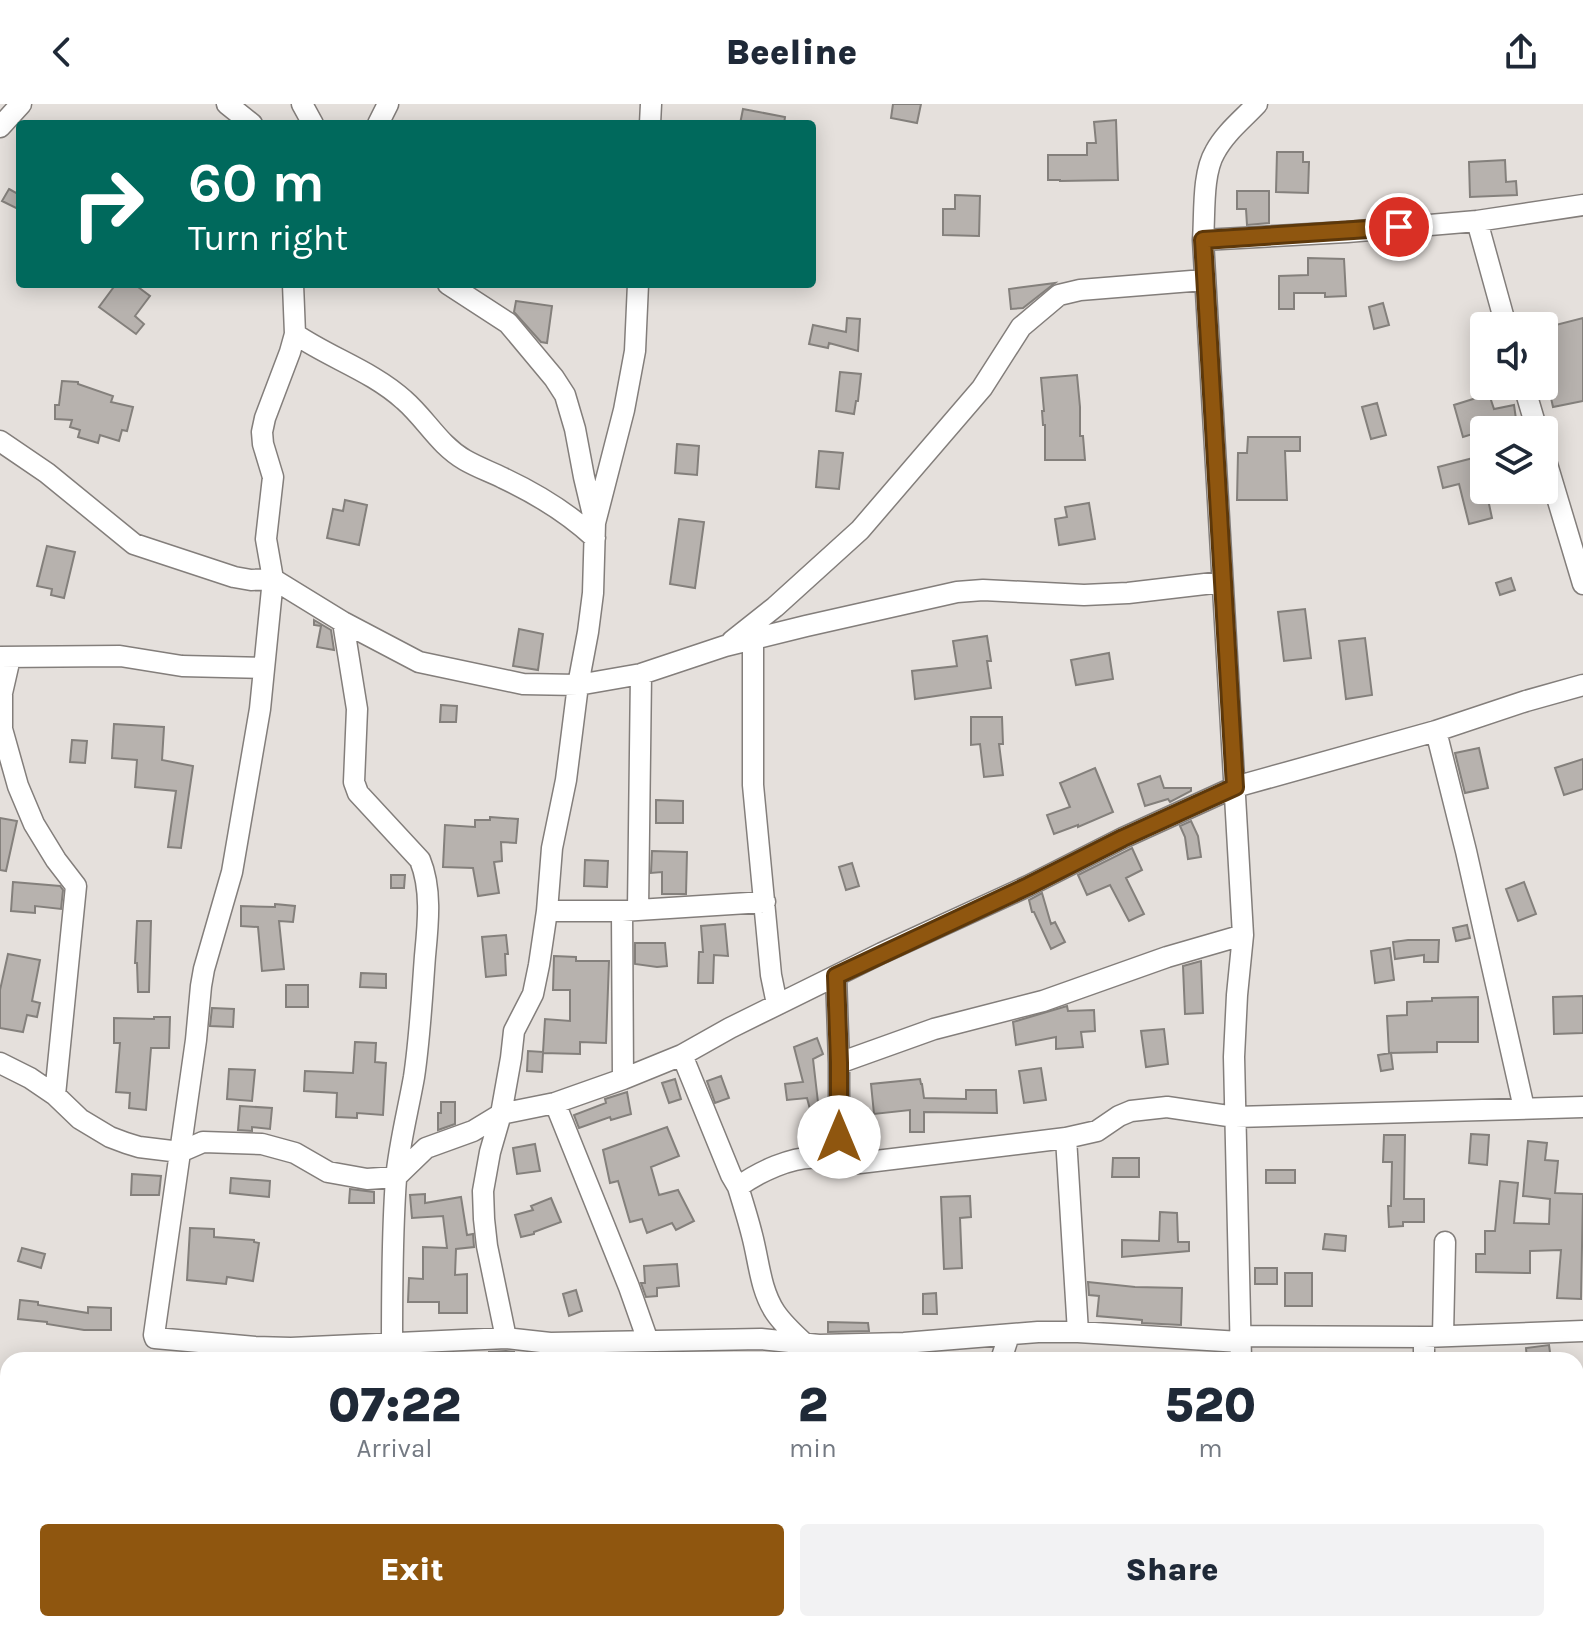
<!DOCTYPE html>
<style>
:root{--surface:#fff;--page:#f2f2f3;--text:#1f2937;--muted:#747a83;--accent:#8f560f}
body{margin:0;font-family:Karla,sans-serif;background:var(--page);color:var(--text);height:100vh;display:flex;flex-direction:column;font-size:30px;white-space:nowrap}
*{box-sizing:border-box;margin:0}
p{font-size:26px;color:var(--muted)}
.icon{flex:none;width:44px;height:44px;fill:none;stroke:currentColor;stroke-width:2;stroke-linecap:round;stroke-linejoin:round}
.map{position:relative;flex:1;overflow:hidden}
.side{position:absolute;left:0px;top:1248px;width:1584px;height:280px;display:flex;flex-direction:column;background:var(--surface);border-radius:24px 24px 0 0;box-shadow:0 4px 20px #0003}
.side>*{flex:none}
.guide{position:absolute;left:16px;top:16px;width:800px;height:168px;border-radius:8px;box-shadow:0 4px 20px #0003;background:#00695c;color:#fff;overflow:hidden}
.buttons{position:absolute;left:1470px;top:208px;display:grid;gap:16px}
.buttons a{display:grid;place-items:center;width:88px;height:88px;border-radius:8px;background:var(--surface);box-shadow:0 4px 20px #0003;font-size:40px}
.pin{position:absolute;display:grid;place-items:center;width:68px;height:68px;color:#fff;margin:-34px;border:4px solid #fff;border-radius:50%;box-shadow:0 2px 8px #0007}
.me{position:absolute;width:88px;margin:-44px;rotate:0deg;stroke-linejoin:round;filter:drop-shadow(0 0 6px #0008)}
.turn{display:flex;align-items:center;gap:28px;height:168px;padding:0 40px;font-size:36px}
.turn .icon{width:104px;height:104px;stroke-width:2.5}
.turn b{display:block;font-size:56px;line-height:68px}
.eta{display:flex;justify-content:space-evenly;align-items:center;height:136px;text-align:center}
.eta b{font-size:48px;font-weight:800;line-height:56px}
.action{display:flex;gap:16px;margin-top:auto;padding:16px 40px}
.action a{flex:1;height:92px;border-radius:8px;background:var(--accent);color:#fff;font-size:32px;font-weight:800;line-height:92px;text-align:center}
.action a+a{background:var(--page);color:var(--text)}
header{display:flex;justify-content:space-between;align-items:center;height:104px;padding:0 40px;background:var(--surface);font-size:36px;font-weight:800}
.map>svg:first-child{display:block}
.building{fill:#b7b2ae;stroke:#84807c;stroke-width:2}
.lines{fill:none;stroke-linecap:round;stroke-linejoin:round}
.minor-casing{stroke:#837e7b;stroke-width:23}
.minor{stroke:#fff;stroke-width:20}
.route-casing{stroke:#5d380a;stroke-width:20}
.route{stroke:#8f560f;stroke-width:14}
</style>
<header><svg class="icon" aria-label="back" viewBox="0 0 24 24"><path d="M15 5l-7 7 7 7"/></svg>Beeline<svg class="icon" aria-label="share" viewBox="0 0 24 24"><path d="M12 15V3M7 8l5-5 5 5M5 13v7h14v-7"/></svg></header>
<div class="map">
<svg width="1583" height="1528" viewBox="0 0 1583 1528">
<rect width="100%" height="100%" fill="#e5e0dc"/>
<path class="building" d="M893,0H921L917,19L891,14Z
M743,5L785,13L784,20H740Z
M1116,16L1118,76L1060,77V76H1048V51H1087V39H1096L1094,18Z
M1277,48H1303V58H1309L1308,89L1276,88Z
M1505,56L1506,78L1516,77L1517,91L1470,93L1469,58Z
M9,85L20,91V106L2,97Z
M1237,87H1269V119L1247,121L1246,105H1237Z
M955,91L980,92L979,132L943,131V105H955Z
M1308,154L1344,155L1346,192L1325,193V189H1294V205H1279V172L1308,171Z
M1055,179L1023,204L1011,205L1009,185Z
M116,180H134L150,192L135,212L144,220L136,230L99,203Z
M516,197L552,202L547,239L541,238L514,208Z
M1383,199L1389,221L1374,225L1369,203Z
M847,214L860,215L858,247L829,239L828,244L809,240L813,221L846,228Z
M1583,214V297L1553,303L1544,262V224Z
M840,268L861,270L858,297H856L854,310L836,307Z
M1077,271L1080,303V332H1083L1085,356H1045V321H1043L1042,307H1044L1041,274Z
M62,277L78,278V280L113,292L111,298L133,303L127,327L122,326L119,337L100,331L98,339L78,333L80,326L70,323L72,316L55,315V301H59Z
M1489,290L1494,305L1514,301L1517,322L1501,325V321L1463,333L1454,301Z
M1377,299L1386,331L1371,335L1362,303Z
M1248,333H1300V347H1285L1287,396H1237L1238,349H1247Z
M677,340L699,342L697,371L675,369Z
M819,347L843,349L839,385L816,383Z
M1477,353L1484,386H1486L1492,414L1469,420L1459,380L1443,384L1438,363Z
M345,396L367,401L359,441L327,434L333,405L343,407Z
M1089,399L1095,435L1059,441L1055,415L1067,413L1065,403Z
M679,415L704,418L695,484L670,480Z
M47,442L75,448L64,494L51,491L52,485L37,482Z
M1511,474L1515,486L1500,491L1496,479Z
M1305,505L1311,554L1284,557L1278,508Z
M314,516L331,526L334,546L317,543L321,522L314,521Z
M519,525L543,530L538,566L513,562Z
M987,532L991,557H987L991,584L915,595L912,567L957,562L953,537Z
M1365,534L1372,591L1346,595L1339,537Z
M1109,549L1113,575L1076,581L1071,556Z
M441,601L457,602L456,618H440Z
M971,613H1002L1003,640H999L1003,671L984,673L980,640L971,641Z
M114,620L164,623L162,656L193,662L181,744L168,743L176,687L135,683L137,656L112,654Z
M72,636L87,637L85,659L70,658Z
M1479,644L1488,684L1465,689L1455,649Z
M1583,655V685L1564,691L1555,664Z
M1095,664L1113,708L1078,723V721L1054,730L1047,711L1070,703L1060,679Z
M1160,672L1164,684H1191V687L1170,698L1168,695L1145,702L1138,680Z
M656,696L683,697V719H656Z
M490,713L518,715L516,739L501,738L502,757L494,758L499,789L478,792L473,764L443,763L445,721L475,723V716H490Z
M0,714L17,717L6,767L0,766Z
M1191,717L1198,732L1201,753L1188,755L1185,733L1180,722Z
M1132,744L1142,766L1126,774L1144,810L1129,817L1110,781L1087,791L1078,771Z
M652,747L687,748L686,790H662V768L651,769Z
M585,756L608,757L607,783L584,782Z
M852,759L859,782L846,786L839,763Z
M391,771H405L404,784H391Z
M13,778L60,782L63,786L61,805L35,802V809L11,807Z
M1524,778L1536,810L1518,817L1506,785Z
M1042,789L1051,820L1055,818L1065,838L1051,845L1034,808H1032L1029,796Z
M275,800L295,802L293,818L279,817L284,865L262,867L258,823L241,822V802L275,803Z
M137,817H151L149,888H138L137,859H135Z
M725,820L728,852L714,851L713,879H698L699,848H703L701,822Z
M1467,821L1470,834L1456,837L1453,824Z
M506,831L508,850H505L506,871L486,873L482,833Z
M1408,836H1439L1438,858H1424V851L1395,855L1393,838Z
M635,839H665L667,862L657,863L635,860Z
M1390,844L1394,876L1375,879L1371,847Z
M8,850L40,856L32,897L40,899L37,913L27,911L23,928L0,924V886Z
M554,852L576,853V857H609L606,939L580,938V950L543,949L542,968L527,967L528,947L543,948L545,915L570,917V886H553Z
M1201,857L1203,909L1185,910L1183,862Z
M361,869L386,870V884L360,883Z
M286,881H308V903H286Z
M1583,892V929L1554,930L1553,893Z
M1478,893V938H1437V948L1389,949L1387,912L1407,911V898L1432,897V894Z
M1067,902L1068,907L1094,906L1095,927L1081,928L1083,943L1056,945V933L1016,941L1013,918Z
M212,904L234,905L233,923L210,922Z
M154,913H170L169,944H151L146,1006L129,1004L130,989L116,988L120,939H114V914L154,915Z
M1164,925L1168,960L1146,963L1141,927Z
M817,934L823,950L813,955L819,1007L811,1009L807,994L787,996L785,980L803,978L794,943Z
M355,938L376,939L375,958L386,959L383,1011L357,1009V1014L336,1013L337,989L304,987L305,967L353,969Z
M1391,949L1393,965L1381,967L1378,951Z
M1041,964L1046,996L1024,999L1019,967Z
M229,965L255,966L252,997L227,995Z
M721,972L729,994L715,999L707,977Z
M675,975L681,995L669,999L662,979Z
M920,975L921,980H922L924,994L966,995V986H996L997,1009L924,1008V1028H910V1006L874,1010L871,980Z
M627,988L631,1010L611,1016L610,1013L579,1024L574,1011L606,999L605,995Z
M441,998H455V1020L438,1026V1009H441Z
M240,1002L272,1004L270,1025L252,1023V1027L238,1026Z
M667,1023L679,1052L651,1063L659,1091L678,1086L694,1117L676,1126L672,1119L647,1129L642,1115L630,1118L618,1077L610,1079L603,1046Z
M1471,1030L1489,1031L1487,1061L1469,1059Z
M1384,1031H1405L1404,1095H1424V1118H1403V1122L1389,1123L1388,1102H1391L1392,1058H1383Z
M1528,1037L1547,1039L1545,1056L1558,1057L1555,1089L1583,1090L1581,1195L1557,1194L1561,1146L1530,1147V1169L1476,1168V1150H1485V1127H1495L1500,1077L1518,1079L1514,1119L1549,1120L1550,1095L1523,1092Z
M535,1040L540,1067L517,1070L513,1044Z
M1113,1054H1139V1073H1112Z
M1266,1066H1295V1079H1266Z
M132,1070L161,1072L159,1091H131Z
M231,1074L270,1077L269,1093L230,1089Z
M350,1085L374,1088V1099H349Z
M425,1090V1099L461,1093L467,1131L473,1130L474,1143L456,1145L455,1171L467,1170V1209H439V1198H408L409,1174L423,1175V1143L447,1144L443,1112L412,1114L410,1091Z
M970,1092L971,1113L960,1114L962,1164L944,1165L941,1093Z
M551,1094L561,1118L534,1128V1130L521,1133L515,1111L533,1106L531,1102Z
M1160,1108L1177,1109L1178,1138H1189V1147L1122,1153V1136L1159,1137Z
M190,1124L214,1125V1133L254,1136V1138L259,1139L253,1177L227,1173L226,1180L187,1176Z
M1325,1130L1346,1132L1345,1147L1323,1145Z
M22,1144L45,1150L41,1164L18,1157Z
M677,1160L679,1182L657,1184V1192L646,1193L641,1179H645L644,1162Z
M1255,1164H1277V1180H1255Z
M1285,1169H1312V1202H1285Z
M1088,1178L1135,1183L1182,1184L1181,1221L1142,1219V1216L1097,1212L1099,1192L1089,1191Z
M576,1186L582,1207L569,1212L563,1190Z
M936,1189L937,1210H923V1190Z
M20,1196L38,1198V1201L88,1209V1203L111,1204V1226H84L47,1220V1218L18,1215Z
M828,1218L868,1219L869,1227L828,1228Z
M1549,1241L1551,1256H1527L1526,1244Z
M506,1247L514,1248V1253L489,1255V1248Z"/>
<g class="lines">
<defs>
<path id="minor" d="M227,0L252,20
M302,0L313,20
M378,20L388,0
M650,20L651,0
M0,23L21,0
M1477,117L1506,222
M1203,136L1347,128L1477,117L1583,101
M293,180L295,230L290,248L265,314L262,328L263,340L273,373L266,435L273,475L260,605L232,768L204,865L201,882L196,936L154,1231L155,1234L255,1243L291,1244L506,1234L550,1239L761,1235L819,1241L904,1239L1038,1228H1078L1240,1238
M448,180L508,219L554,274L565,291L575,325L584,373L594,415
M295,230C330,254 372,267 404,296C426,315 439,341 465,356C477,363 491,368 503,374C537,390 567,408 595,434
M1524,282L1537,326
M0,337L47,369L134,440L234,473L251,476L273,475L343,518L419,558L523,580L578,581L641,570L725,542L806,522L957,488L983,486L1084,491L1128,489L1222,478
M1544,350L1583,480
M343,518L357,605L354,678L358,689L420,756C432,785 428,821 425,852C422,892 420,933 414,973C408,1007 399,1041 396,1075C392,1129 392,1184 392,1239
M753,536V681L771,871L777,900
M732,537L775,503L860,426L982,284L1021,223L1059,191L1080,186L1204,176
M0,553L120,552L182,562L264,564
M10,554L2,589V625L18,682L34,720L56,756L76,782L55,991
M1436,627L1466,747L1524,1004
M638,806L641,570
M547,807H622L765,798
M622,807L623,975
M836,872L839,959V1061
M682,951L731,1071L738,1083C757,1069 793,1051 818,1054C827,1055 835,1059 843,1061L1066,1034L1097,1027L1119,1012L1131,1007L1167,1003L1235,1013L1583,1003
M0,959L30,974L55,991L80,1015L110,1033L126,1039L139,1043L180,1048L203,1038L262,1040L295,1049L328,1068L367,1075L396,1073L426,1044L473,1027L501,1010L555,999L623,975L682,951L730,924L882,849L1028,782L1123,734L1235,683L1436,627L1526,597L1583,581
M839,959L934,925L1043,897L1167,853L1243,831
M555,999L629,1183L648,1237
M1066,1034L1078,1228
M738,1083C743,1099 748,1115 752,1131C759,1157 760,1185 775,1208C783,1220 794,1230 805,1240
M1240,1232L1424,1233L1583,1227
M1443,1232L1445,1138
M1424,1233V1256
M506,1234L487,1142L484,1115L483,1087L490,1048L501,1010L511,954L514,927L533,890L539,861L547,807L552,744L566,676L578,581L588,528L593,489L595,419L624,306L635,247L638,180
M1001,1256L1009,1231
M1241,1256L1234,953L1237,891L1243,831L1203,136C1205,110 1202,70 1215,48C1225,29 1243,15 1257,0
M0,1431H8
M1456,1520L1469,1528
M41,1528L56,1520
M397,1528V1520
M560,1528V1520
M773,1528V1520
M874,1528L878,1520
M1064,1528L1065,1520
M1254,1528L1267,1520"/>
</defs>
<use href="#minor" class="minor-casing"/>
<use href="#minor" class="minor"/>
</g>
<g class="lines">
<defs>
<path id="route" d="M839,1033V959L836,872L1028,782L1123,734L1235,683L1203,136L1399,123"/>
</defs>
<use href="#route" class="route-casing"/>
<use href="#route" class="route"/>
</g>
</svg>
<div class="buttons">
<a><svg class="icon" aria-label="sound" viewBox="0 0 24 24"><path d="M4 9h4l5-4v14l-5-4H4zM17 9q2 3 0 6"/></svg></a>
<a><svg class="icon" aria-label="layers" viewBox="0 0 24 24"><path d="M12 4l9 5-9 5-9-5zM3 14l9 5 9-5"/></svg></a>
</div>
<div class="pin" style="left:1399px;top:123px;background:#d93025"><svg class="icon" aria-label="arrive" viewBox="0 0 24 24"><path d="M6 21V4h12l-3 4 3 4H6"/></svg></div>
<svg class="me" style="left:839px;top:1033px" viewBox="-20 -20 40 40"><circle r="19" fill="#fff"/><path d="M0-13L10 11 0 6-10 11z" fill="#8f560f"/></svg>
<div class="guide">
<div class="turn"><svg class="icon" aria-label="right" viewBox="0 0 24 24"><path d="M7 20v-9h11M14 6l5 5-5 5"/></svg><div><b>60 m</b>Turn right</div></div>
</div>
<section class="side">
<div class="eta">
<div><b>07:22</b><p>Arrival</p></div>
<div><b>2</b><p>min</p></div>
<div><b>520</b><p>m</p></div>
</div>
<div class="action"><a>Exit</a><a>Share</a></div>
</section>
</div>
